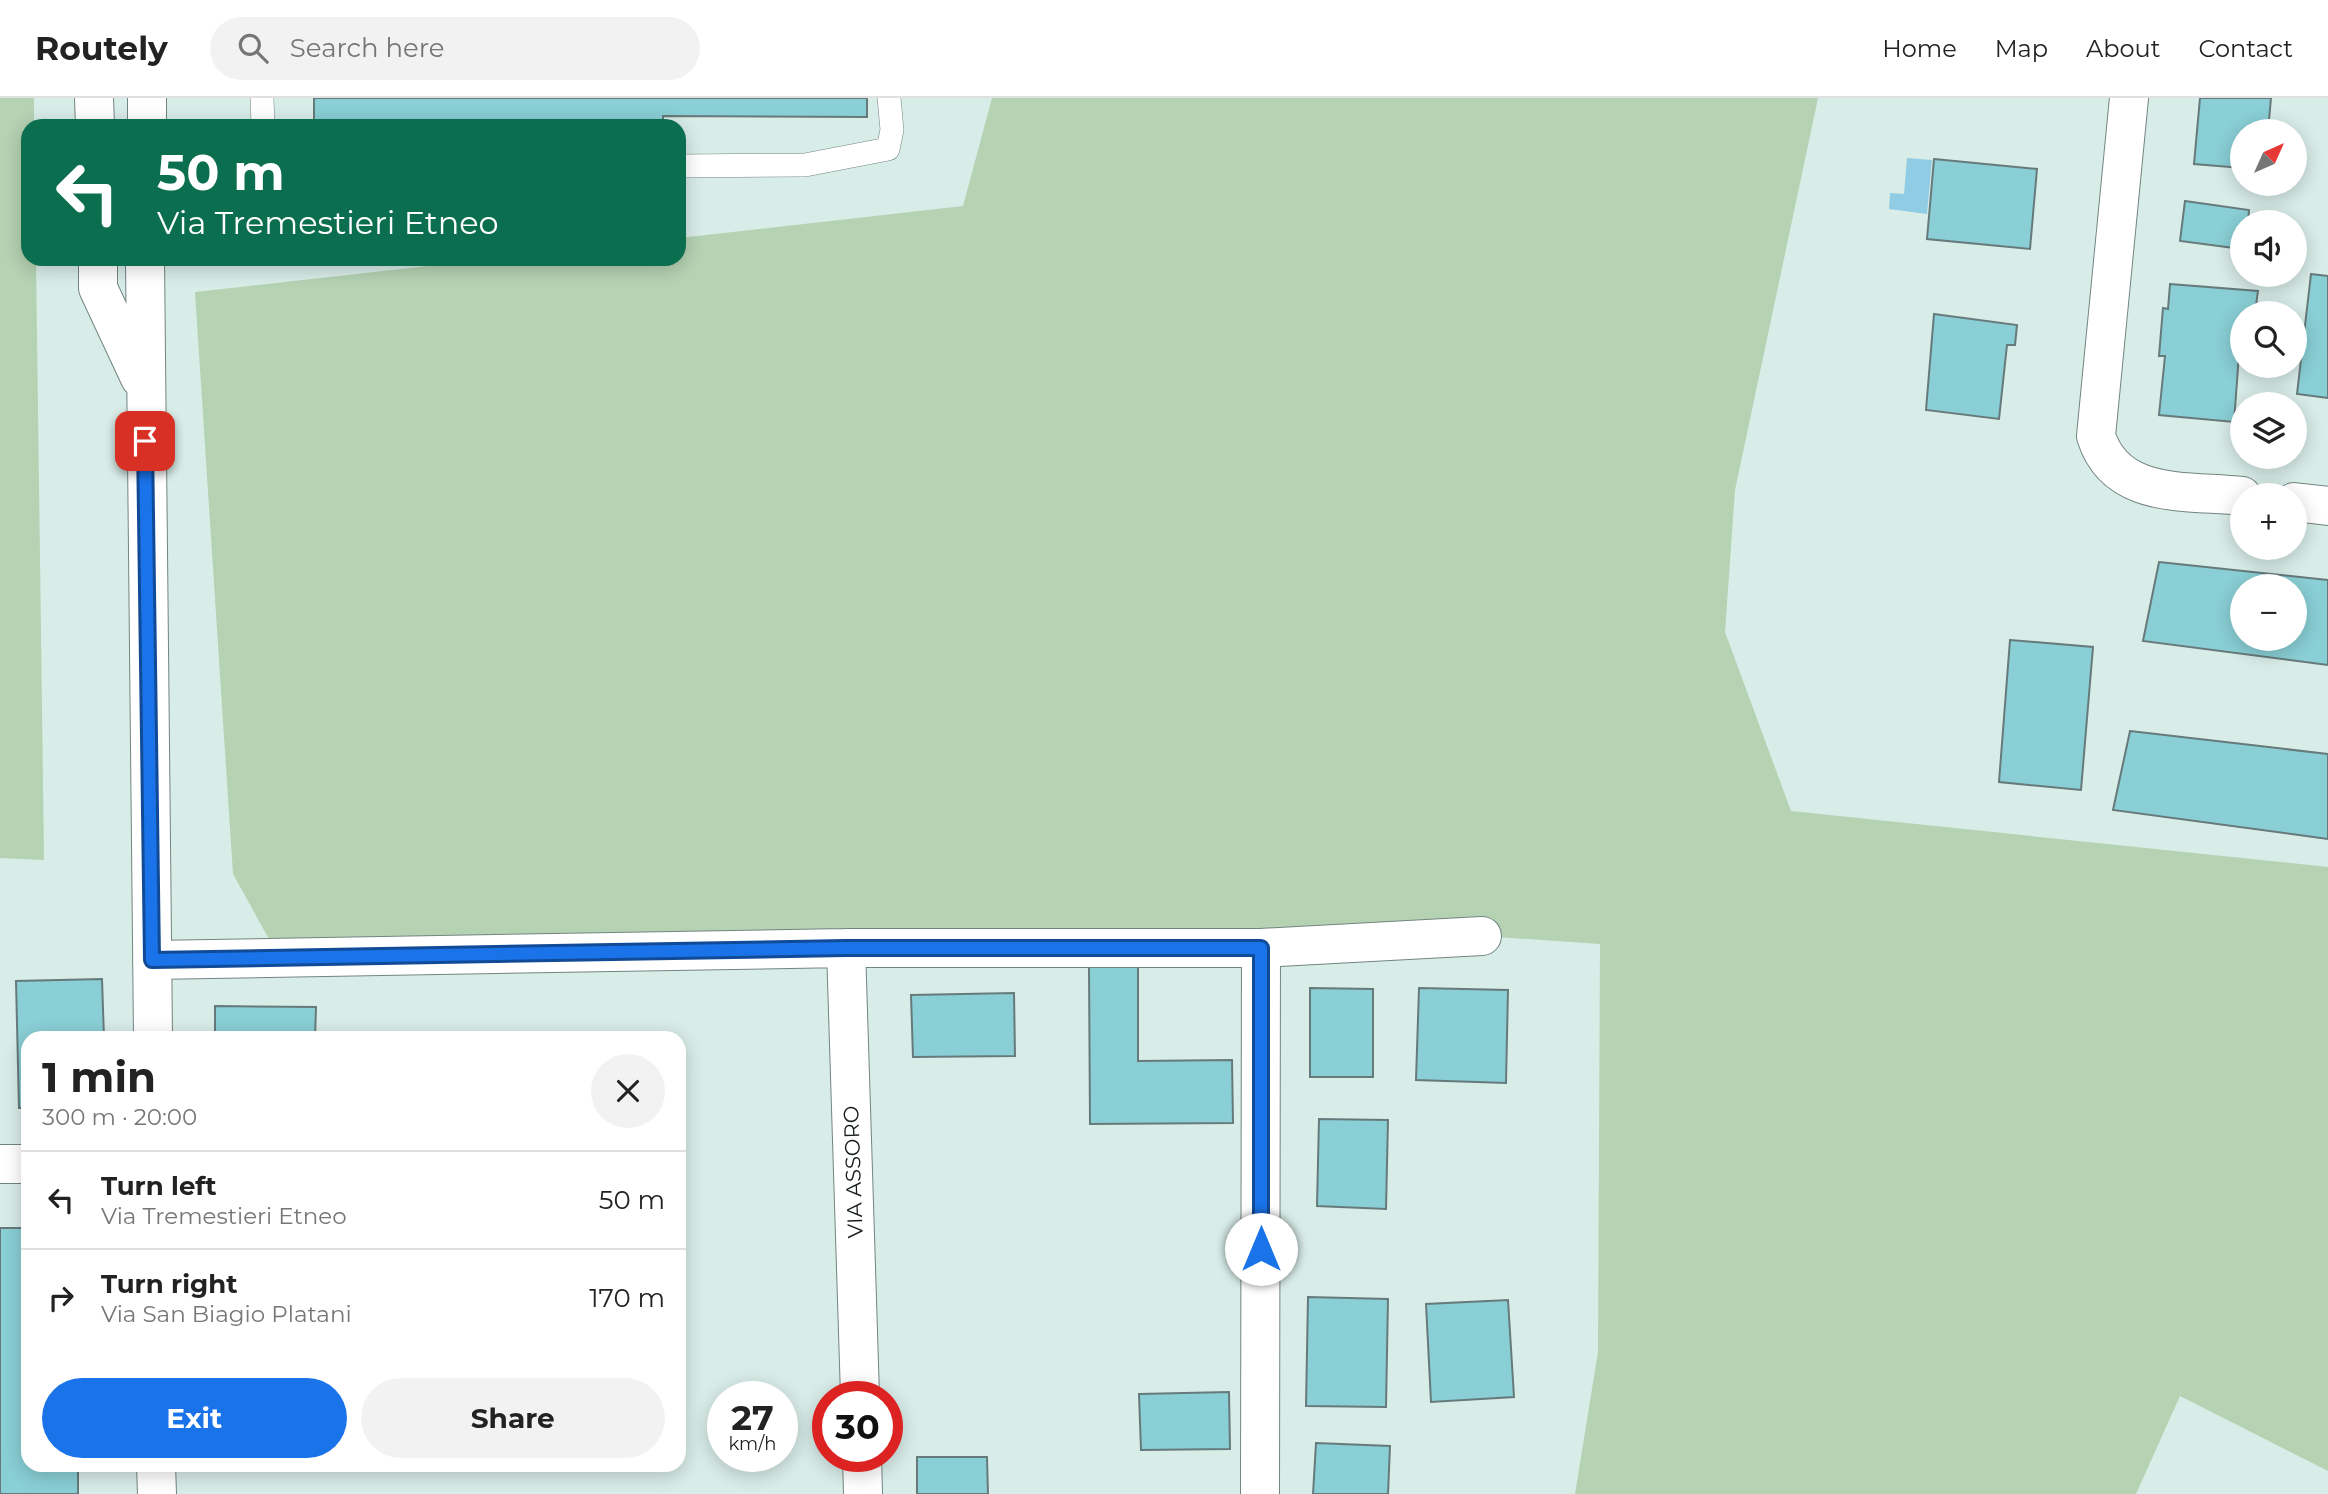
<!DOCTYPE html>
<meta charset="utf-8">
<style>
:root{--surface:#fff;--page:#f2f2f2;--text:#222;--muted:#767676;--line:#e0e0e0;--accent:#1a73e8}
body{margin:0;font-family:Montserrat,sans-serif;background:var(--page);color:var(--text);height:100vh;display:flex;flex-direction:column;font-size:26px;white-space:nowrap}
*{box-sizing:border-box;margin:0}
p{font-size:23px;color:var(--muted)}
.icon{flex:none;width:38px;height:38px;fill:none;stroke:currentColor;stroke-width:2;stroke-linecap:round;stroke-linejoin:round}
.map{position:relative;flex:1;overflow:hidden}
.side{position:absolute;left:21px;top:933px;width:665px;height:441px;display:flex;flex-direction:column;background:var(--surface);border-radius:21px;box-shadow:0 4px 18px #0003}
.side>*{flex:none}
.guide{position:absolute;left:21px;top:21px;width:665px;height:147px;border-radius:21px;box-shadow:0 4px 18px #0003;background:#0b6e4f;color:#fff;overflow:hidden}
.needle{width:46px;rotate:45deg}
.buttons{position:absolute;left:2230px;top:21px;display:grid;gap:14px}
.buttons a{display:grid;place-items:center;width:77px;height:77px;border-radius:50%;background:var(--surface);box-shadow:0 4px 18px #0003;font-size:35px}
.speed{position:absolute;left:707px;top:1283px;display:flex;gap:14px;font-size:35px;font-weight:700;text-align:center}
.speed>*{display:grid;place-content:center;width:91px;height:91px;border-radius:50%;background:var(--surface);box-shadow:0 4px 18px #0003;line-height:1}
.speed small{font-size:18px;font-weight:400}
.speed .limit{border:10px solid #d22;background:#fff;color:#111}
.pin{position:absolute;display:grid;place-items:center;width:60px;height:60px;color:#fff;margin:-30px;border-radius:14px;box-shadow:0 4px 10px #0006}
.me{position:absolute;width:77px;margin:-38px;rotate:0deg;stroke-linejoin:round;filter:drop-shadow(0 0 5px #0008)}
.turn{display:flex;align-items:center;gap:24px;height:147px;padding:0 21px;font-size:32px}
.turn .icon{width:91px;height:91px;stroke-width:2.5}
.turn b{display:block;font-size:49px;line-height:60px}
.round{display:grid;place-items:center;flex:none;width:74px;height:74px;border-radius:37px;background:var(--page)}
.head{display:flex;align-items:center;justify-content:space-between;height:119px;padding:0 21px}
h1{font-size:42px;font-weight:700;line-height:52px}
.action{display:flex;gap:14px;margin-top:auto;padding:14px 21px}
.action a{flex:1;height:80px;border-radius:42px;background:var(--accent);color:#fff;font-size:28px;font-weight:700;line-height:80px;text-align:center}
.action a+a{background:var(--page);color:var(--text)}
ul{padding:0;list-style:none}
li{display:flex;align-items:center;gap:21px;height:98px;padding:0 21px;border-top:2px solid var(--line)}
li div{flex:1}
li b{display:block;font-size:26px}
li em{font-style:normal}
header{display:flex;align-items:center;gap:42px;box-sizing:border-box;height:98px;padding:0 35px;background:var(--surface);border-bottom:2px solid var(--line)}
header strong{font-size:33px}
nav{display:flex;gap:38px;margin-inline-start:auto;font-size:24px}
.search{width:490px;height:63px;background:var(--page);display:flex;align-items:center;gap:18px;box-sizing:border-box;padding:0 24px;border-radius:38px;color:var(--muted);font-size:26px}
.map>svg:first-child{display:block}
.green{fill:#b5d2b3}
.water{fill:#90cde4}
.building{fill:#89cfd5;stroke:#677a7b;stroke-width:2;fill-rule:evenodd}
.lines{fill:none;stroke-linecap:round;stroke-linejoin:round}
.service-casing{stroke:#738582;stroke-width:24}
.minor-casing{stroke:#738582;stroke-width:40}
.service{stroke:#fff;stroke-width:23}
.minor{stroke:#fff;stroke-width:38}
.route-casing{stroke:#114b97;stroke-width:18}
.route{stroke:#1a73e8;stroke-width:12}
.labels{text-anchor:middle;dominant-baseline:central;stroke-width:7;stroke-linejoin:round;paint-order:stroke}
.street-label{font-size:21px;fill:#141b1a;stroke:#fff}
</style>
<header>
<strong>Routely</strong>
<div class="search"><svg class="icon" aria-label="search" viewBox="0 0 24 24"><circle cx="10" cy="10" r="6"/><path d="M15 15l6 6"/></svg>Search here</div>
<nav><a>Home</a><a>Map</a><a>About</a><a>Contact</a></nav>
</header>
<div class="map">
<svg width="2328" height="1396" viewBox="0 0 2328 1396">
<rect width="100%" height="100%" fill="#d8ece8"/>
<path class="green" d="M0,0H34V28H28V161H36L44,762L0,760Z
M992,0H1818L1735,392L1725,534L1791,713L2328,769V1373L2180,1298L2136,1396H1575L1598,1254L1600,846L1482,838L279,859L233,776L195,194L490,161H679V140L963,108Z"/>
<path class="water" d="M1907,60L1932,62L1927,116L1889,111L1890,95L1904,96Z"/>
<path class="building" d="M314,0H867V19L663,18V28H314Z
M2200,0H2271L2268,33H2242V70L2194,66Z
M1934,61L2037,71L2030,151L1927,141Z
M2185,103L2249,112L2248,124H2242V151L2180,143Z
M2311,176L2328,178V300L2297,296Z
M2170,186L2258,193L2255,215H2242L2234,324L2159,317L2165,258H2159L2163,210L2168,211Z
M1934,216L2017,227L2015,247H2007L1999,321L1926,312Z
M2159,464L2328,482V567L2143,543ZM2242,488H2294V541H2242Z
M2010,542L2093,549L2081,692L1999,684Z
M2130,633L2328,656V741L2113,712Z
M1089,868H1138V963L1232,962L1233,1025L1090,1026Z
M102,881L104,940H28V1010H19L16,883Z
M1310,890L1373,891V979H1310Z
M1419,890L1508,892L1506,985L1416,982Z
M1014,895L1015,958L913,959L911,897Z
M215,908L316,909L315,940H215Z
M1319,1021L1388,1022L1386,1111L1317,1108Z
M0,1130H28V1367H78V1396H0Z
M1308,1199L1388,1201L1386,1309L1306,1308Z
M1508,1202L1514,1299L1431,1304L1426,1206Z
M1229,1294L1230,1351L1141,1352L1139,1296Z
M1316,1345L1390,1348L1388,1396H1313Z
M917,1359H987L988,1396H917Z"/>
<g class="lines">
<defs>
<path id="service" d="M262,0L263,28
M679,68L805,67L888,51L892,32L889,0"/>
<path id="minor" d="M94,0L95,28
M2129,0L2096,338C2116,402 2186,392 2242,398
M147,28V0
M98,161V190L140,280
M145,161L153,940
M2294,404L2328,408
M846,850L860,1298
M152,862L846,850H1261L1482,838
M0,1066H28
M862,1358L863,1396
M156,1367L157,1396
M1260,1396L1261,850"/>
</defs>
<use href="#service" class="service-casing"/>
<use href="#minor" class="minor-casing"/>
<use href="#service" class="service"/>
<use href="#minor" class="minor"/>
</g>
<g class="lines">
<defs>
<path id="route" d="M145,343L152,862L846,850H1261V1151"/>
</defs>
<use href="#route" class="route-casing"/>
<use href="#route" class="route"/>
</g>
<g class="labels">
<g class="street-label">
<text transform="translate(853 1074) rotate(-92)">VIA ASSORO</text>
</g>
</g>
</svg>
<div class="buttons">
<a><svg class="needle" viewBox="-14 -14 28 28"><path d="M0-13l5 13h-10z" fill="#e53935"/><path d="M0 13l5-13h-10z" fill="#767676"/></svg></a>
<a><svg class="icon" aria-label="sound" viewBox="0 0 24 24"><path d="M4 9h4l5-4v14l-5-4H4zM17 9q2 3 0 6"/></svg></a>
<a><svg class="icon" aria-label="search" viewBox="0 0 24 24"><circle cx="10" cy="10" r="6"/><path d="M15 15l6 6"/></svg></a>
<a><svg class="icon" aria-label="layers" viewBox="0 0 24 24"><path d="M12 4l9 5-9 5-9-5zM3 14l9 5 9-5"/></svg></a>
<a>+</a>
<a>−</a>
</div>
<div class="speed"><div>27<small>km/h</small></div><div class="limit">30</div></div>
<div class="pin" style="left:145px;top:343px;background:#d93025"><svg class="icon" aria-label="arrive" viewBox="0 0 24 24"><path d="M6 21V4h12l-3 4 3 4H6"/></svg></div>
<svg class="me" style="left:1261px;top:1151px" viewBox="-20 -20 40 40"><circle r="19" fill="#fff"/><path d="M0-13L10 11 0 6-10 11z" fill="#1a73e8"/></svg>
<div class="guide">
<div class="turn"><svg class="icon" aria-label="left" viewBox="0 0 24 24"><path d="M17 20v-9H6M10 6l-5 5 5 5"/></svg><div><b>50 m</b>Via Tremestieri Etneo</div></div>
</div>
<section class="side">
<div class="head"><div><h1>1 min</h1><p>300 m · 20:00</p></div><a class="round"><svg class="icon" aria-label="close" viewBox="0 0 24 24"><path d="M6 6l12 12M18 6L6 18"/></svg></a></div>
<ul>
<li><svg class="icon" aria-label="left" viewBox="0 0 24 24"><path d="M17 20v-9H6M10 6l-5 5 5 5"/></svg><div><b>Turn left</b><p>Via Tremestieri Etneo</p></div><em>50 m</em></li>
<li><svg class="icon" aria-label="right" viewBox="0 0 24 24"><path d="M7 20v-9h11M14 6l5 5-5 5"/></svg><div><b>Turn right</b><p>Via San Biagio Platani</p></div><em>170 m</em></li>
</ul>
<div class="action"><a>Exit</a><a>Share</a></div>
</section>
</div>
